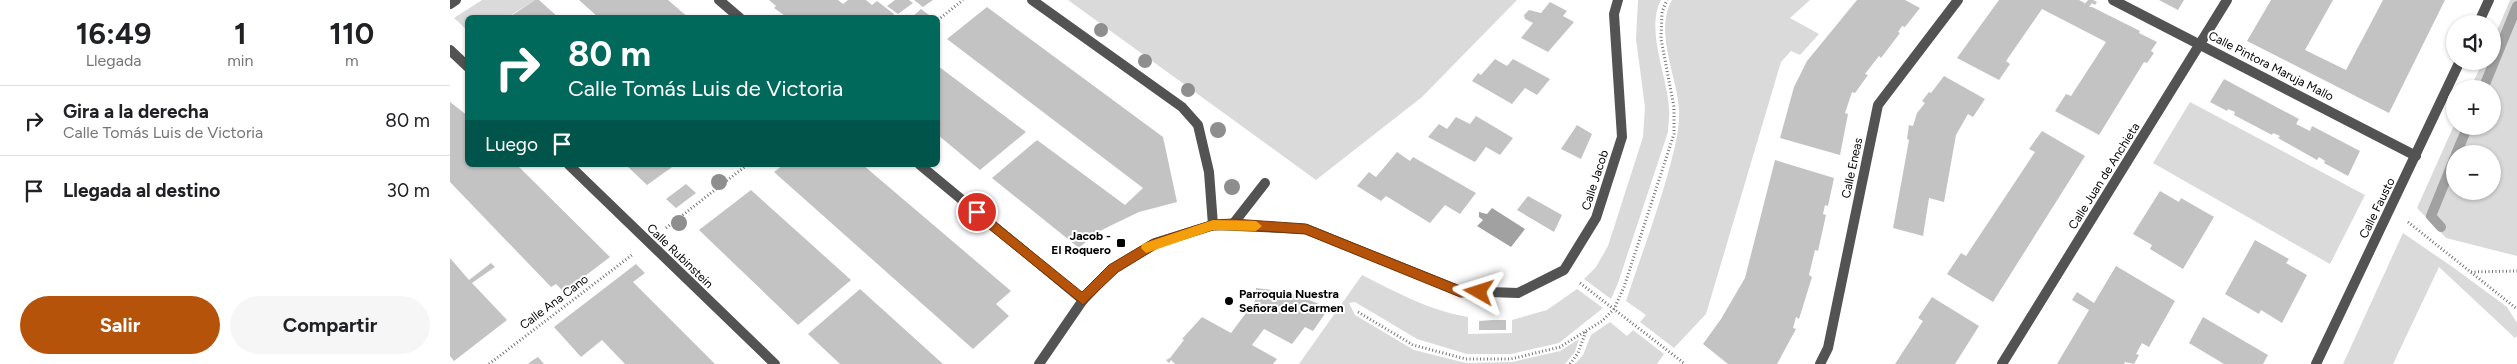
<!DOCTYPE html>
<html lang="es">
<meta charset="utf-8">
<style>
:root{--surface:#fff;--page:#f6f6f6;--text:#202124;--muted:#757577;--line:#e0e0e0;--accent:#b45309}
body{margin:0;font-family:Figtree,sans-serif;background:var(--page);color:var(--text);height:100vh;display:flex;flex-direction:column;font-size:19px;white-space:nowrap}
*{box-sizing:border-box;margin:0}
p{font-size:16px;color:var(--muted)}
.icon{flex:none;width:28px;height:28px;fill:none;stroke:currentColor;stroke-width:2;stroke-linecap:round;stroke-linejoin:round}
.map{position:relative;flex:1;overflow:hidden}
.panel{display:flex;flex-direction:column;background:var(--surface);width:450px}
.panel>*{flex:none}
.hud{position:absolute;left:15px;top:15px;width:475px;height:152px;border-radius:8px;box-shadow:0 1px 4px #0004;background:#00695c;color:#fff;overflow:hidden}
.buttons{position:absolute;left:1996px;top:15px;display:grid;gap:10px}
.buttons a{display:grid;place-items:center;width:55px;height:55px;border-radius:50%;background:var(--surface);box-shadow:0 1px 4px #0004;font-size:25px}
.pin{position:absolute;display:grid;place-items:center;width:42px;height:42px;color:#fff;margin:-21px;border:2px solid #fff;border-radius:50%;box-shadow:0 1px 5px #0007}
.me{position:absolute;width:55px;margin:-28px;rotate:276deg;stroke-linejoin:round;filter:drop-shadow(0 0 4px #0008)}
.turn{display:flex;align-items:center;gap:18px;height:105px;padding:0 20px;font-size:22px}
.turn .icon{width:65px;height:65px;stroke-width:2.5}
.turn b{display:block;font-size:35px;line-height:42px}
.then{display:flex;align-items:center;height:48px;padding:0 20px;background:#0003;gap:10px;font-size:19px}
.eta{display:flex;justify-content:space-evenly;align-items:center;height:85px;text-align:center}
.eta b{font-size:30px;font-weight:700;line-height:35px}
.primary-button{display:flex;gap:10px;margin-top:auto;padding:10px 20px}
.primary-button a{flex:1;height:58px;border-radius:30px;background:var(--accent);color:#fff;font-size:20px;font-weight:700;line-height:58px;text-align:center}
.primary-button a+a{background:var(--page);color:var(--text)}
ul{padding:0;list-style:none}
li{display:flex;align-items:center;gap:15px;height:70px;padding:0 20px;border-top:1px solid var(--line)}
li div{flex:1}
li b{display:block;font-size:19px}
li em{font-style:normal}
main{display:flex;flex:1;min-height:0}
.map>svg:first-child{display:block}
.green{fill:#dadada;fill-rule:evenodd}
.water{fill:#a1a1a1}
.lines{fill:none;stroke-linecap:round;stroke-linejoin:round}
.stream{stroke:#a1a1a1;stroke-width:10}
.building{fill:#c3c3c3}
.path{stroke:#757575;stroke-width:3;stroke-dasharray:1 2.5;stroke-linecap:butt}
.service{stroke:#535353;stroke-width:10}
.pedestrian{stroke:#535353;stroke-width:10}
.minor{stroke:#535353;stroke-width:10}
.tertiary{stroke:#535353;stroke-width:10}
.tree{fill:#8e8e8e}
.route{fill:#b45309;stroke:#753606}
.slow{fill:#f59e0b}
.poi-dot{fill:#000;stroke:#fff;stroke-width:2}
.labels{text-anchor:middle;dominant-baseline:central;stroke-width:4;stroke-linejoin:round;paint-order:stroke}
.street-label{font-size:12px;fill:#000;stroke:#fff}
.poi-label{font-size:12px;font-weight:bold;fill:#000;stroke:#fff;text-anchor:end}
</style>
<main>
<section class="panel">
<div class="eta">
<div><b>16:49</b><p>Llegada</p></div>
<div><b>1</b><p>min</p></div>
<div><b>110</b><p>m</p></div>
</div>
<ul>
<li><svg class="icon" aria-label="right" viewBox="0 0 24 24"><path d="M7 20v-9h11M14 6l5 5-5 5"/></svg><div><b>Gira a la derecha</b><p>Calle Tomás Luis de Victoria</p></div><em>80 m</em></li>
<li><svg class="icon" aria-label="arrive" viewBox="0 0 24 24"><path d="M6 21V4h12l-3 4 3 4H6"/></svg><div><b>Llegada al destino</b></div><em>30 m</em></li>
</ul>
<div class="primary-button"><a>Salir</a><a>Compartir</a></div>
</section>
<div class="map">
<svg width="2067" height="364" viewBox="0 0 2067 364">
<rect width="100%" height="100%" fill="#fff"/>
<path class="green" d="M32,0H85L58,17L18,18L17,30L4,18Z
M618,0H1067L972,97L866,180Z
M1188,0H1211C1195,30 1218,77 1219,109C1220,116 1218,124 1218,132L1168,283L1161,299L1134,279L1146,267L1158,246L1193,137L1195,107L1186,39Z
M1222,0H1360L1340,18L1369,34L1350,55L1341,51L1331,62L1256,314L1224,348L1190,322L1196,315L1176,301C1191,256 1208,211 1220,166C1225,147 1230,128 1229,109C1227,76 1204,31 1222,0Z
M2060,0H2067V256L1996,238L1967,208L2005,123V126H2042V89H2020L2033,61H2042L2043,40ZM2005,154H2042V191H2005Z
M1740,102L1915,195L1880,264L1703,163Z
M1953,233L2004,268L2057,307L2067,323V336L2065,338L1989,267L1943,364H1893Z
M912,275C948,293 978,310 1018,317V334L1062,333V320L1097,310L1127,289L1153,308L1109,343L1061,354H1017L967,339L905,302L899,303L905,315L964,350L1016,363L1062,362L1110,351L1129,339L1125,352L1115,364H849Z
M1160,322L1177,336L1183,330L1214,354L1207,364H1125L1133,355L1141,335Z"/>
<path class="water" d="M1042,208L1075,229L1061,247L1027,226L1033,220L1029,217V212L1037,214Z"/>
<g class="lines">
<path class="stream" d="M2033,89L2067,6
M2006,154L2018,126
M1991,227L1981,216L2005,157"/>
</g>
<path class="building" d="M85,0H89L109,18H58Z
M129,0H218L239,18H149Z
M319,0H388L393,4L398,0H416L422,5L427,1L444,14L440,18H338L324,8L326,6Z
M445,0H459L463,3L448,14L437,6Z
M464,0H483L473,7Z
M1407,0H1455L1470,8L1455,27L1452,26L1448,32L1450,33L1431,58L1429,56L1415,74L1418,75L1405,93L1402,92L1395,113L1398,114L1390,155L1330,138L1344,87L1357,61Z
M1549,0H1629L1635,3L1634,5L1638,0H1643L1647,2L1645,5L1642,3L1639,7H1642L1690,31L1689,33L1707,42L1701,51L1704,53L1697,63L1694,62L1649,135L1605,111L1616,94L1621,96L1656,42L1592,9L1556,61L1560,64L1549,80L1507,58Z
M1709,0H1734L1728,10Z
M1821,0H1883L1855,50L1896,70L1933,0H1995L1939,113L1797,41Z
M1100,2L1117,11L1113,16L1124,22L1098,52L1071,38L1083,23L1075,19L1074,15L1079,10L1091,13Z
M537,7L713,137L727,202L689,212L664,224L646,233L629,248L542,178L587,140L675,205L693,188L497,39Z
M471,9L479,15L476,18H461Z
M1045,59L1057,66L1063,59L1100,79L1087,95L1075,88L1062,104L1022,81L1028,73L1031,75Z
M488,66L576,132L530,170L488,135Z
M1494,76L1535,99L1523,117L1518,114L1506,135L1494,202L1479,198L1473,236L1443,228L1459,140L1457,139L1459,125L1463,126L1467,113L1475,103L1472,101L1479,92L1481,93Z
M1774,79L1849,119L1846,124L1860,131L1862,126L1910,151L1898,176L1874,163L1875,161L1869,157L1867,160L1828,138L1830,136L1823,133L1822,135L1784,115L1785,112L1778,109L1777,111L1760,102Z
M0,102L18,116V165H67L160,257L114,292L106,284L101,287L0,182Z
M1026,116L1063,138L1050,155L1036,147L1025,162L978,137L989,124L997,129L1006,117L1020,124Z
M1127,125L1142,134L1131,159L1111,149Z
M1592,131L1635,156L1543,302L1497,274L1511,253L1516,256L1585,152L1579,149Z
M947,152L960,161L963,157L1026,193L1010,214L995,205L980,223L936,196L931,201L907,186L919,172L926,177Z
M1325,160L1384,178L1378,206L1375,205L1373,214L1376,215L1368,251L1365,250L1359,275L1362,277L1349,319L1346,317L1343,328L1346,329L1327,364H1278L1253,344L1271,319L1295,278Z
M176,165H225L197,185Z
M333,165H413L561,291L546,304L559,316L523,349L324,172Z
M236,184L246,193L226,208L216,199Z
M301,190L401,280L348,325L249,230Z
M1710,191L1729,202L1731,198L1764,217L1733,269L1700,249L1702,245L1683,234Z
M1078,196L1112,215L1104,232L1067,210Z
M1805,240L1839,259L1836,263L1857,275L1832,323L1811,310L1809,314L1775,294Z
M0,258L19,280L41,263L45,267L22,283L57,320L4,361L0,356Z
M186,264L195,273L183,282L265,364H175L152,340L131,357L104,327Z
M1666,266L1725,301L1699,347L1692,343L1686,354L1689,355L1684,364L1675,362L1674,364H1607L1639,310L1622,300L1627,292L1644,303Z
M806,288L839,292L879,308L863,331L855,327L842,344L814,329L802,345L827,359L823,364H725L721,360L719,363L716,360L720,358L734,340L732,339L752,317L781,333L805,301Z
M410,289L493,364H390L358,334Z
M1482,297L1529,326L1505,364H1445L1473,321L1468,318Z
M1753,317L1818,355L1813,364H1774L1739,343Z
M1043,320H1056V330H1029V321Z
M88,357L94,364H78L83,360Z"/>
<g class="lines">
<path class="path" d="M488,20L513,0
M1958,222L2067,309
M216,228L297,165
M2021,272L2067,271
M1130,283L1235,364
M908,312L963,345L1016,359H1061L1110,347L1152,321L1164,309L1174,287L1224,134V107L1211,39L1212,12L1217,0
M39,364L182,255
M1120,364L1128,353L1136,331"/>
<path class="service" d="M783,224L815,183"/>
<path class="pedestrian" d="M1663,0L1966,156"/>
<path class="minor" d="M269,0L290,18
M582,0L732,107L748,125L759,172L763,225
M0,4L6,0
M2028,24L2039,0
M0,50L18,67
M119,165L325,364
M470,165L633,300
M1370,364L1378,348L1428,105L1508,0
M1552,364L1777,0
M1866,364L2010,61"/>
<path class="tertiary" d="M589,364L633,300L663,269L705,243L763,225L856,229L1010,291L1068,293L1114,270L1146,218L1172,137L1164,14L1168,0"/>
</g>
<g class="tree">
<circle cx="651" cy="30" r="7"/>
<circle cx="695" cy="61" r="7"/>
<circle cx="738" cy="90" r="7"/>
<circle cx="768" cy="130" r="8"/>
<circle cx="269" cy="182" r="8"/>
<circle cx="782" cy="187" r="8"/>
<circle cx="229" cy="223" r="8"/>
</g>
<path class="route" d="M527,207L632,292L659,265L701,240L763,220L783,219L856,224L1010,286L1029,287L1035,292L1029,297H1010L855,234L783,229L763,230L709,247L668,272L633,305L523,216L521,212Z"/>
<path class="slow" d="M763,220L806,221L812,226L806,231L763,230L696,253L691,248L692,244Z"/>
<g class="poi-dot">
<rect x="666" y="238" width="10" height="10" rx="2.5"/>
<circle cx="779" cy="301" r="5"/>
</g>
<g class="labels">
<g class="street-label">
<text transform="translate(1821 66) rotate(27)">Calle Pintora Maruja Mallo</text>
<text transform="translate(1402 168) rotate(-78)">Calle Eneas</text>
<text transform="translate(1654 176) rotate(-58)">Calle Juan de Anchieta</text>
<text transform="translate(1145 180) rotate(-72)">Calle Jacob</text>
<text transform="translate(1927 208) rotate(-64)">Calle Fausto</text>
<text transform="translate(230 256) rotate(44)">Calle Rubinstein</text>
<text transform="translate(104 302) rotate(-37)">Calle Ana Cano</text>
</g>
<g class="poi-label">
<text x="661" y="236">Jacob -<tspan x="661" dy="14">El Roquero</tspan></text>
<text x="789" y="294" text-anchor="start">Parroquia Nuestra<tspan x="789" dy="14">Señora del Carmen</tspan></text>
</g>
</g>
</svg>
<div class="buttons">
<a><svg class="icon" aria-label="sound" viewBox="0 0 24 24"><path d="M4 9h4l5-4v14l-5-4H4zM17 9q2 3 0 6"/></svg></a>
<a>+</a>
<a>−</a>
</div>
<div class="pin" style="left:527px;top:212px;background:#d93025"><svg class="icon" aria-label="arrive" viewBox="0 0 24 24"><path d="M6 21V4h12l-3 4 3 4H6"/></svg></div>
<svg class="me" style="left:1029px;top:292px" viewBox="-20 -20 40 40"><path d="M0-17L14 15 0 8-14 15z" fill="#b45309" stroke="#fff" stroke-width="4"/></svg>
<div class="hud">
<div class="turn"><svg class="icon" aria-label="right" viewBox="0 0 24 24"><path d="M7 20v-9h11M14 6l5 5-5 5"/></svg><div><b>80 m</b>Calle Tomás Luis de Victoria</div></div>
<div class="then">Luego<svg class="icon" aria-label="arrive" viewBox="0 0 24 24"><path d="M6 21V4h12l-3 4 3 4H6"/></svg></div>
</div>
</div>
</main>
